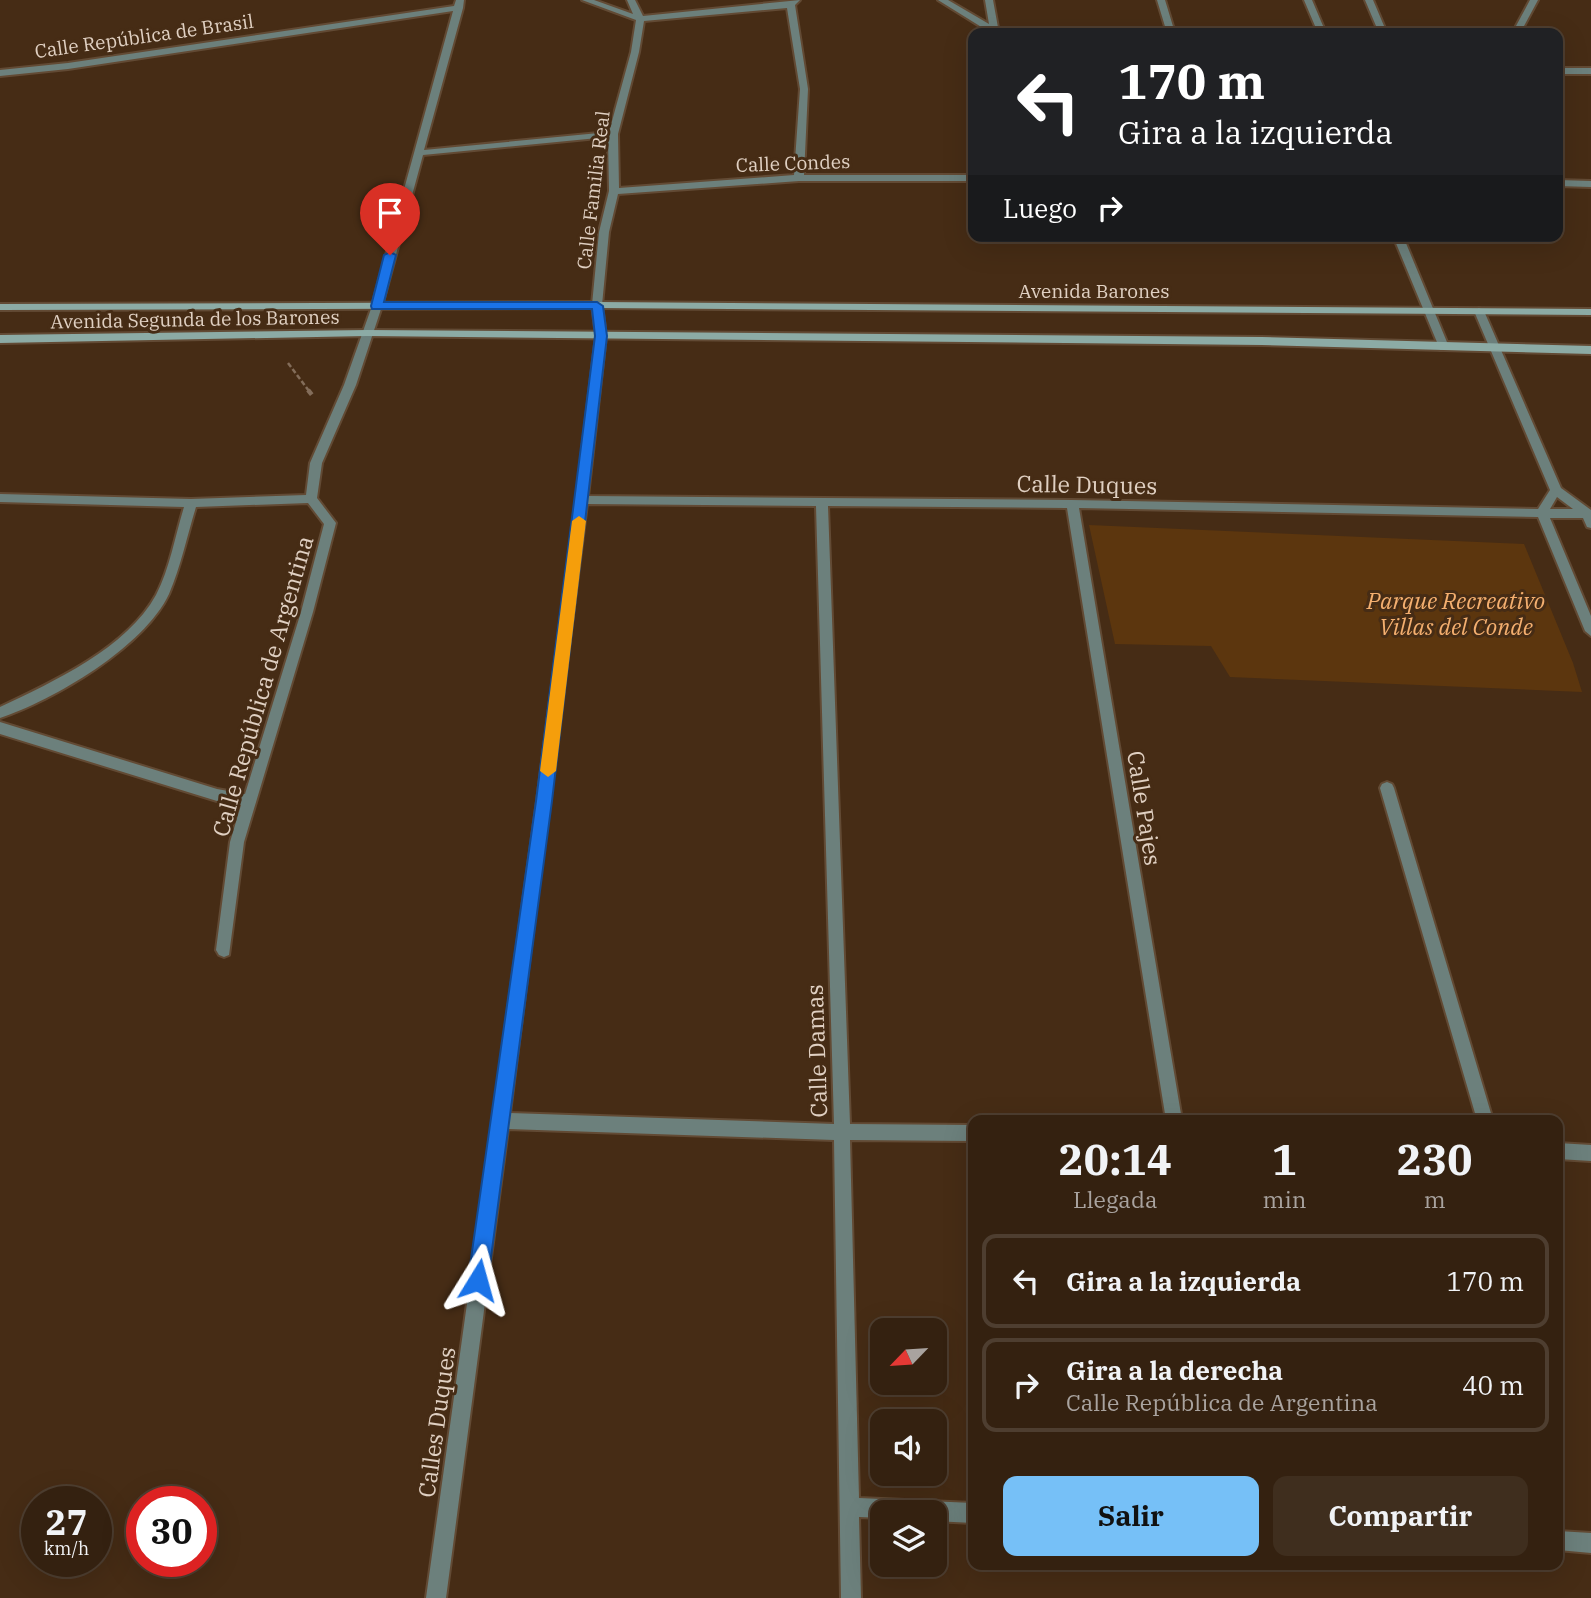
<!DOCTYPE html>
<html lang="es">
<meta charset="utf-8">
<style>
:root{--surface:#342110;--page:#3f2e1e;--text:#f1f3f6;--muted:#a9a39f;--line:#4e3e30;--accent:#76c0f7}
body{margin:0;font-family:"IBM Plex Serif",serif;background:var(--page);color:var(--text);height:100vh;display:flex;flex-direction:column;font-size:26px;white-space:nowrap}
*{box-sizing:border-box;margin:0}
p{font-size:23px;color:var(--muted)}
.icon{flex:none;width:38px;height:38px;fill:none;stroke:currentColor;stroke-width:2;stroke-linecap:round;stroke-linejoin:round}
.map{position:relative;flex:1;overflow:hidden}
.panel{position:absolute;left:968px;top:1115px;width:595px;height:455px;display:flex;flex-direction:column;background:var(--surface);border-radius:14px;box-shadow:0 7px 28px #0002,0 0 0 2px var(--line)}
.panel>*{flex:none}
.banner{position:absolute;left:968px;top:28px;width:595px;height:214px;border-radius:14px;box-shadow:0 7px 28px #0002,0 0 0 2px var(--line);background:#202124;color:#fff;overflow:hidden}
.needle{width:46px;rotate:245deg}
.fabs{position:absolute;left:870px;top:1318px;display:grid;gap:14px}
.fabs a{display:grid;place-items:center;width:77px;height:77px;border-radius:14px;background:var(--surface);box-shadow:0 7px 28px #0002,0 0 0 2px var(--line);font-size:35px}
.speed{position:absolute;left:21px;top:1486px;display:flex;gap:14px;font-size:35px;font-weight:700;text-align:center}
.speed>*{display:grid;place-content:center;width:91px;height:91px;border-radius:50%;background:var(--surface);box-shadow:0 7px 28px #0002,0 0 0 2px var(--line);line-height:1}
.speed small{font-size:18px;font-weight:400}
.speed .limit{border:10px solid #d22;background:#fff;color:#111}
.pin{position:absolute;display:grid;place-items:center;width:60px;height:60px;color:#fff;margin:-72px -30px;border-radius:50% 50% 50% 0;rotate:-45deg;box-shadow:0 0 7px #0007}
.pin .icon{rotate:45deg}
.me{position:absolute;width:77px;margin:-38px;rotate:8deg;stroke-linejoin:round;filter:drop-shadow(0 0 5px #0008)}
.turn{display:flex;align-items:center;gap:24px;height:147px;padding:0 35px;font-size:32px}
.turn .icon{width:91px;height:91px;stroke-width:2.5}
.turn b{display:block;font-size:49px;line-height:60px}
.then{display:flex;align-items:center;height:66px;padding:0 35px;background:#0003;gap:14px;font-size:26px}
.eta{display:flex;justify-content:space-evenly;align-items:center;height:119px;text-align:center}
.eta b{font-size:42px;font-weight:700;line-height:49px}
.action{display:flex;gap:14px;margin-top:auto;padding:14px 35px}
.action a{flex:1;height:80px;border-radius:14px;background:var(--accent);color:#111;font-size:28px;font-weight:700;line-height:80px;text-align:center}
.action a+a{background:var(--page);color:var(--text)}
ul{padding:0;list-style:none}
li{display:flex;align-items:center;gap:21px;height:94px;margin:0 14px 10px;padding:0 21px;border:4px solid var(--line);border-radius:14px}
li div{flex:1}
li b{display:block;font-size:26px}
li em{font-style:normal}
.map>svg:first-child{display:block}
.green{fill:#5c360e}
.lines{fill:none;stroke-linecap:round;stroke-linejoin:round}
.service-casing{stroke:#624a34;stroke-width:4}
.minor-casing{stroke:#624a34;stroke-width:4}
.secondary-casing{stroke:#624a34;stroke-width:4}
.path-far1{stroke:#836d5a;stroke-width:2.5;stroke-dasharray:5 2.5;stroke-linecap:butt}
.path{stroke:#836d5a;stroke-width:4.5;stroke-dasharray:6 3.5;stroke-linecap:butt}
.service{fill:#6c807c;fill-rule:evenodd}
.minor{fill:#6c807c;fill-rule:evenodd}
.secondary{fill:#8caba5;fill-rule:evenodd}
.route{fill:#1a73e8;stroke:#114b97;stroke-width:2}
.slow{fill:#f59e0b}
.labels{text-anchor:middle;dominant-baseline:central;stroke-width:6;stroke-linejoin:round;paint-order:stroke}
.far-street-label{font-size:19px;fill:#e0d0c2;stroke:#462c15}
.street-label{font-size:23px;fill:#e0d0c2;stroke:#462c15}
.park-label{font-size:23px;font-style:italic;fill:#f4af6f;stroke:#462c15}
</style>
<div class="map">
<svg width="1591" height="1598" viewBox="0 0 1591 1598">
<rect width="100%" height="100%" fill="#462c15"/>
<path class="green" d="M1089,525L1524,544L1573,663L1582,692L1230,677L1211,646L1115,644Z"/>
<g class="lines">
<defs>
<path id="service" d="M1365,0H1373L1387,33H1379Z
M1530,0H1538L1524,26L1526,33H1518L1516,26Z"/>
<path id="minor" d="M456,0H464L463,8L424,150L609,132L631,52L636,20L582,0H594L633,14L627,0H635L643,16L800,0L795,5L808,89L804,175H973V181H799L618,194L609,232L602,305L606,336L588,496L1072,500L1538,509L1550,490L1474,311L1479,308L1484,311L1561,488L1591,510V528L1587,527L1583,518H1550L1591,616V636L1585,631L1538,517L1079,508L1182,1120H1166L1067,508L828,506L850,1124L973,1125V1141L850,1140L859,1498L973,1503V1523L934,1521V1512H882V1518L859,1517L861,1598H841L834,1140L508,1129L446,1598H426L537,801L576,500L596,336L592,305L599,232L609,191L608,137L423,155L382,306L356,385L322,463L317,498L336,523L313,612L244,842L229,955L224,957L219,955L216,950L230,842L241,805L217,801L0,734V722L217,789L245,794L301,612L324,524L308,503L196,507C187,536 181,566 169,594C144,647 54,700 0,718V707C53,682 127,648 156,595C170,568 175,536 184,507L0,502V494L191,499L306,495L310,463L344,385L372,306L453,11L68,69L0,76V70L68,63L454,6ZM787,8L800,89L794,175L619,188L618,134L639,52L644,21ZM1557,497L1573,509H1550ZM587,504L816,506L834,1124L510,1113Z
M938,0H948L989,24L985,0H993L999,33H991Z
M1157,0H1165L1175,33H1167Z
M1304,0H1312L1326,33H1318Z
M1558,68H1591V74H1558Z
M1558,180L1591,181V187L1558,186Z
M1393,236H1403L1449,347L1448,350H1440L1439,347Z
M1387,782L1392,784L1394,788L1493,1120H1477L1380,788L1382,784Z
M1558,1143L1591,1145V1161L1558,1159Z
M1558,1531L1591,1533V1553L1558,1550Z"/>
<path id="secondary" d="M597,302L1591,309V315L597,308L0,310V304Z
M367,330L1262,337L1591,346V354L1262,345L367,336L0,343V335Z"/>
</defs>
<use href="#service" class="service-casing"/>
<use href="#minor" class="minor-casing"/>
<use href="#secondary" class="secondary-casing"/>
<path class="path-far1" d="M288,363L309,391"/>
<path class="path" d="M308,390L312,395"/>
<use href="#service" class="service"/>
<use href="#minor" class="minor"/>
<use href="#secondary" class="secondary"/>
</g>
<path class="route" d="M390,252L396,255L384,302H597L603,306L607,336L552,801L488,1280L485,1287L478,1290L471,1287L468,1280L536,801L595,336L592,309H372L371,306L384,255Z"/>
<path class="slow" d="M579,516L586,521L556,771L548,777L540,771L572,521Z"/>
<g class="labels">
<g class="far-street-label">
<text transform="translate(144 36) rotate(-8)">Calle República de Brasil</text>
<text transform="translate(793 163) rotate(-2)">Calle Condes</text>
<text transform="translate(593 190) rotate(-83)">Calle Familia Real</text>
<text x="1094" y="291">Avenida Barones</text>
<text transform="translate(195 319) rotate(-1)">Avenida Segunda de los Barones</text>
</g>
<g class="street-label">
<text transform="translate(1087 484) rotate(1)">Calle Duques</text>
<text transform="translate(262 686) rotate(-74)">Calle República de Argentina</text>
<text transform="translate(1145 808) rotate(81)">Calle Pajes</text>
<text transform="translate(816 1051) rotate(-92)">Calle Damas</text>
<text transform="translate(436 1422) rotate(-82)">Calles Duques</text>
</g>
<g class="park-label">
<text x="1456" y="600">Parque Recreativo<tspan x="1456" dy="26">Villas del Conde</tspan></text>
</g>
</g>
</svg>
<div class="fabs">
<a><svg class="needle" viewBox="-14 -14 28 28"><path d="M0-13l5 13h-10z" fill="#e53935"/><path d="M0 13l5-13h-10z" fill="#a9a39f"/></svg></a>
<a><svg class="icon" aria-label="sound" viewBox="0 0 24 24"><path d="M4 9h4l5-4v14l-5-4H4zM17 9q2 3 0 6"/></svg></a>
<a><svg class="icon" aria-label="layers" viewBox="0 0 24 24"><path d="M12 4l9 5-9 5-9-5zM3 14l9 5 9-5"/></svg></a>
</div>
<div class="speed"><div>27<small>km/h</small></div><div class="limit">30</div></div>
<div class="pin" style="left:390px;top:255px;background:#d93025"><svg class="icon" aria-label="arrive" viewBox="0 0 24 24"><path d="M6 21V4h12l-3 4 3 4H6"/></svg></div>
<svg class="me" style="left:478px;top:1280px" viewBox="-20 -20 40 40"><path d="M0-17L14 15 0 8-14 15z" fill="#1a73e8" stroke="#fff" stroke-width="4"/></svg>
<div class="banner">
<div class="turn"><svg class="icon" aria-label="left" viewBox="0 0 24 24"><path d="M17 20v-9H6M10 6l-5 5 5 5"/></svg><div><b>170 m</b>Gira a la izquierda</div></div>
<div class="then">Luego<svg class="icon" aria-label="right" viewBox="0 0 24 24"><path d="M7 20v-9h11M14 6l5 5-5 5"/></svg></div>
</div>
<section class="panel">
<div class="eta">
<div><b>20:14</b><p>Llegada</p></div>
<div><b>1</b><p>min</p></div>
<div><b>230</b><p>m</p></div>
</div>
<ul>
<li><svg class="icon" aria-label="left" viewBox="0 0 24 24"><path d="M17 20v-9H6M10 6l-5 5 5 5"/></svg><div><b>Gira a la izquierda</b></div><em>170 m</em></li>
<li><svg class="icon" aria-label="right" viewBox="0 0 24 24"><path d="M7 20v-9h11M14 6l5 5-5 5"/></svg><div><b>Gira a la derecha</b><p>Calle República de Argentina</p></div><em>40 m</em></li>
</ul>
<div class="action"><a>Salir</a><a>Compartir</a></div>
</section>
</div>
